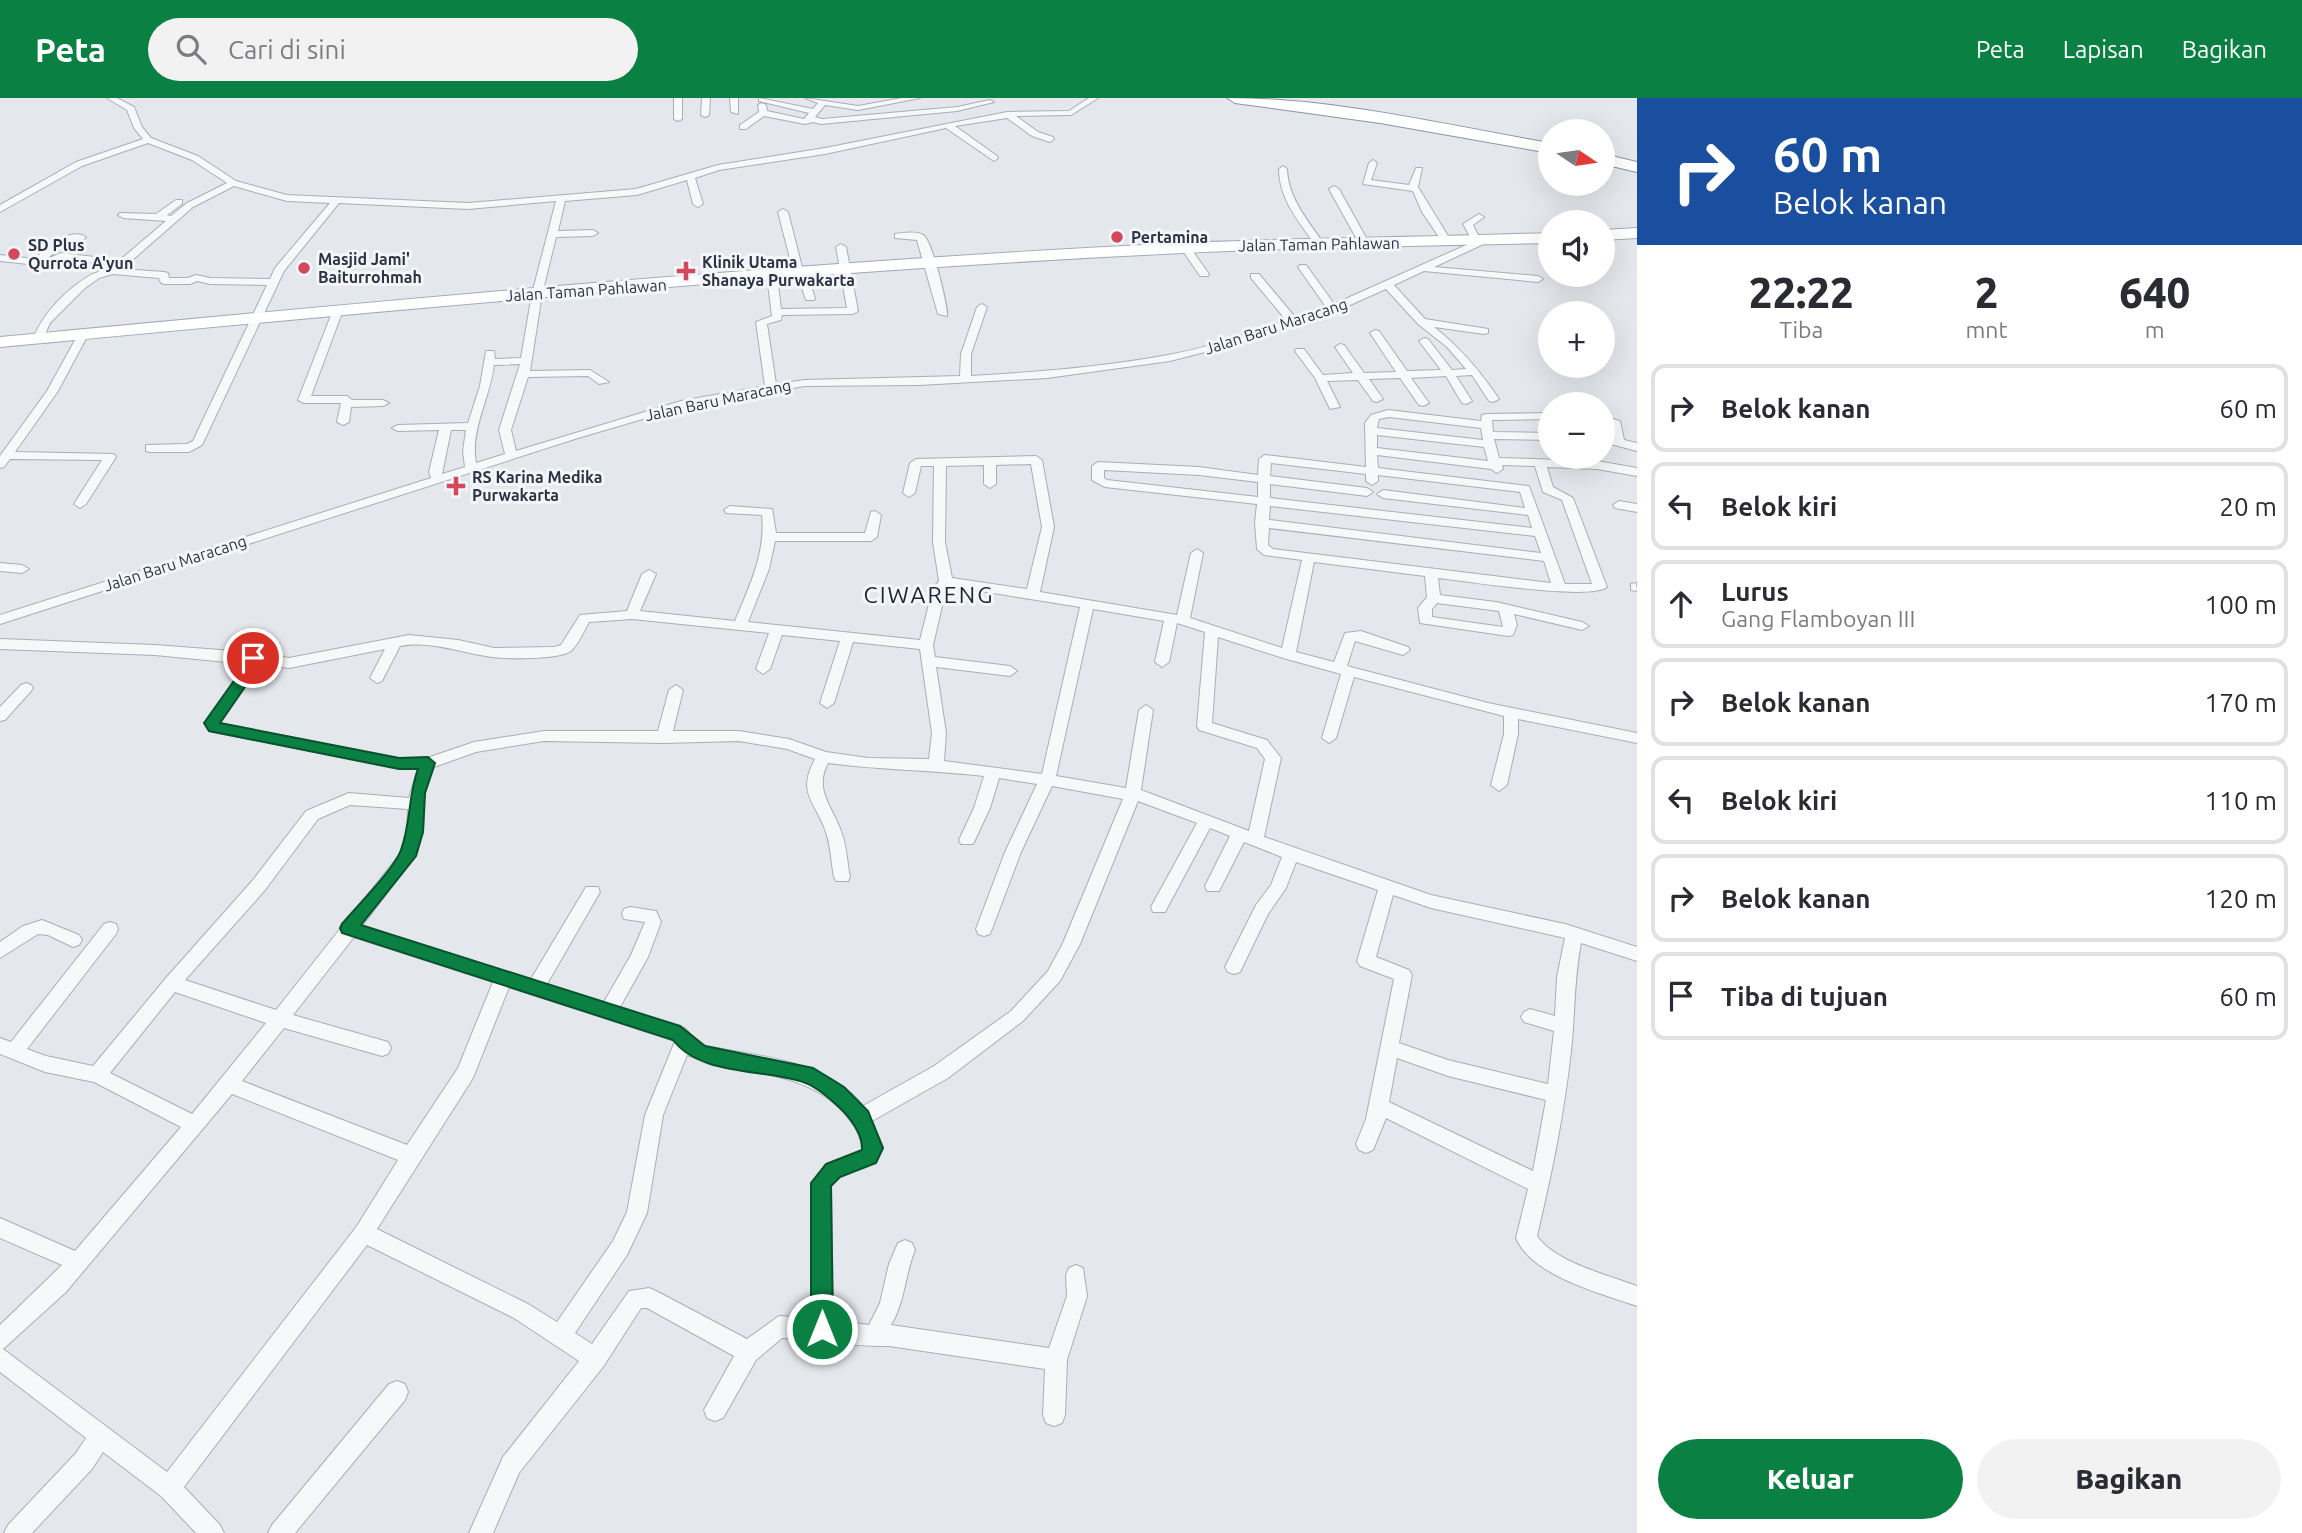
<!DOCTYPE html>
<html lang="id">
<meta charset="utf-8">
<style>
:root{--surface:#fff;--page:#f2f2f3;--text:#2b2b33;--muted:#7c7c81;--line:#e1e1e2;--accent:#0b8043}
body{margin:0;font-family:Ubuntu,sans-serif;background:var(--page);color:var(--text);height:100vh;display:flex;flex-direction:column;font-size:26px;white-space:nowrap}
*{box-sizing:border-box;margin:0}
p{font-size:23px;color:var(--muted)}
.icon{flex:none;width:38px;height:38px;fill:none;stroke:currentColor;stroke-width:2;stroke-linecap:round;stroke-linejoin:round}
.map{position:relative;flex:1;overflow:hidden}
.sheet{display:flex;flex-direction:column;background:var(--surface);width:665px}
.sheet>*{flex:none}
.banner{background:#1a4fa0;color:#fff;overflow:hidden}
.needle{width:46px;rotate:103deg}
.fabs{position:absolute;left:1538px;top:21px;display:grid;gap:14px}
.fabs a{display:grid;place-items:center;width:77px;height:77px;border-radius:50%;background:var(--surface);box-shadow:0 7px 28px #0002;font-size:35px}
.pin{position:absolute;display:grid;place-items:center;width:60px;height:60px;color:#fff;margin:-30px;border:4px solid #fff;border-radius:50%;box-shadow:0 2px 7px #0007}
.me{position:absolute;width:77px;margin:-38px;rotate:0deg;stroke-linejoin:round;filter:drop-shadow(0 0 5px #0008)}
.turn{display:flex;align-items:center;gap:24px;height:147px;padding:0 21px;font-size:32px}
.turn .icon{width:91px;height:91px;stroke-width:2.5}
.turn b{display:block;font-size:49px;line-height:60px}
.eta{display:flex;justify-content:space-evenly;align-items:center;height:119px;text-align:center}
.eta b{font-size:42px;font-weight:800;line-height:49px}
.button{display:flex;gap:14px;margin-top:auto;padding:14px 21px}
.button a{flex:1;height:80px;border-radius:42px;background:var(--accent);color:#fff;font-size:28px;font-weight:800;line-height:80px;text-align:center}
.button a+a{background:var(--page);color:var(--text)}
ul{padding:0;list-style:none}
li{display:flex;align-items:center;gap:21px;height:88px;margin:0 14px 10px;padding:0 7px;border:4px solid var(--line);border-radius:14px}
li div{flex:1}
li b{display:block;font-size:26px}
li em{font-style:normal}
header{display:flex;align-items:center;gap:42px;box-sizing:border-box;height:98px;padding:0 35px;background:var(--accent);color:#fff}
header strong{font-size:33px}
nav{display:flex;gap:38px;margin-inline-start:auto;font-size:24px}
.search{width:490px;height:63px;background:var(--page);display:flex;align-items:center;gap:18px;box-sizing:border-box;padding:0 24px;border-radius:38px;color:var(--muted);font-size:26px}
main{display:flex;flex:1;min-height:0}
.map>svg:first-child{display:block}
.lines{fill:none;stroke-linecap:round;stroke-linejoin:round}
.minor-casing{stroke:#a9aeb7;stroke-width:2}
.primary-casing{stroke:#a3abb8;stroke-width:2}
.motorway-casing{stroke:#8b94a3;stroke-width:2}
.minor{fill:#f7f8fa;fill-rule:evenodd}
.primary{fill:#fff;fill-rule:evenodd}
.motorway{fill:#fff;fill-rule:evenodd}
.route{fill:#0b8043;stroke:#07532c;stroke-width:2}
.poi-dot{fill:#d1495b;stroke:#f4f6f9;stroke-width:2.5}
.labels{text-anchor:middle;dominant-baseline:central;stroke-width:6;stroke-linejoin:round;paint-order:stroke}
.far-poi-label{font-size:16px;font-weight:bold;fill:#2b3445;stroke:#f4f6f9;text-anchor:start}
.far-street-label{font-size:16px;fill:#2b3445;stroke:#f4f6f9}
.quarter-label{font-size:23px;letter-spacing:2px;fill:#1d2536;stroke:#f4f6f9}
</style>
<header>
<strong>Peta</strong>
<div class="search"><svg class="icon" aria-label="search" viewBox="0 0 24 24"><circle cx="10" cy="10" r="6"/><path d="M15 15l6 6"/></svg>Cari di sini</div>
<nav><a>Peta</a><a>Lapisan</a><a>Bagikan</a></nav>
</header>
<main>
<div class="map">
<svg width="1637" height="1435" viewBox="0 0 1637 1435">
<rect width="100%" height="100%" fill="#e4e7ec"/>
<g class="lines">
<defs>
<path id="minor" d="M107,0H117L134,9L142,29L151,40L198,58L236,83L287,97L468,105L636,91L718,67L825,50L1007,14L1069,13L1089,0H1098L1071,17L1016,18L1038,34L1053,39L1054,41L1050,44L1032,38L1007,20L955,28L997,58L998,60L994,63L946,30L825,56L719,72L695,80L703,106L698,109L693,106L687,82L637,97L565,103L558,133L593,132L598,135L593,138L556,139L542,196L530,273L590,272L609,284L599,286L588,278L528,279L511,332L516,353L681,303L765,288L756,224L772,218L767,178L772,175L777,178L781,211L847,210L836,149L841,146L846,149L858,213L853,216L782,217L781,222L767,226L776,286L805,282L960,278L961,256L977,209L982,206L987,209L971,256V278C1037,274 1103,269 1168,257C1208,250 1248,236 1286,222L1251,180V176H1259L1295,219L1326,209L1298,169L1300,167H1306L1334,206L1473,144L1463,126L1479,116L1484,119L1473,127L1480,141L1488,140V144L1434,169L1538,178L1543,181L1538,184L1424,173L1394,187L1425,221L1488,231V235L1484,236L1434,229C1461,250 1480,273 1499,301L1493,304L1489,303L1472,277L1456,278L1472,303L1466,306L1462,305L1446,278L1411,280L1429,305L1423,308L1419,307L1400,280L1369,281L1383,301L1377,304L1373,303L1358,282L1327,283L1340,309L1330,311L1315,280L1295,253L1296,251H1304L1323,277L1353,275L1335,249L1340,246L1344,247L1364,275L1396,274L1370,235L1375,232L1379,233L1407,273L1441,272L1419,243L1424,240L1428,241L1452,272L1466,271L1447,249L1418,226L1386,191L1350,207L1247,243L1170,263L1047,280L919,287L805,288L687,308L578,340L0,526V517L431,380L429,374L439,332L398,333L392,330L398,327L468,325L480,288L486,253H494L495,261L521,260L532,196L556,103L468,111L339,105L284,173L202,347L189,354H150L146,353V347L187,346L193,343L267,187L210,186L197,183L190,186H165L161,185L159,180L113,176L99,180L85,190L50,225L43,241H35L34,239C43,215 67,191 89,178C97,173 107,173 114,167L62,161L47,168L0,163V157L35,161C47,149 69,129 86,139L84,141L68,144L45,162L61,155L120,162L166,123L123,120L118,117L120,115L156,116L176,102H182V106L167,117L171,118L187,105L227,85L192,62L148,45L82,68L0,114V107L76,64L143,41L134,30L127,12ZM234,88L287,103L330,105L275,170L270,181L210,180L196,177L188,180H169L168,175L164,174L122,171L193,109ZM520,266L499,332L505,356L476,365C470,332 490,300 494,267ZM451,332H466L463,353L465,369L442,376Z
M674,0H682V21L678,23L674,21Z
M702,0H710L709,17L705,19L701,17Z
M730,0H738V16L731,14Z
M759,0L813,11L818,5L805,0L858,8L902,0H920L858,12L825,7L815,19L822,21L957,9L990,2L994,4L957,13L821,26L813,24L805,26L764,18L746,31H740V27L759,14L758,7L762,5L766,7L767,13L804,21L809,15L759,3Z
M1373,62L1377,65L1371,82L1409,87L1416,70H1422L1418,89L1451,143L1449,145H1443L1422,114L1413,93L1363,86L1369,65Z
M1283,68L1287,71C1288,100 1308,123 1324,146L1322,148H1316C1299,124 1279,101 1279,71Z
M1334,88L1339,91L1369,145L1367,147L1359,145L1329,91Z
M783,111L788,114L803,173L807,176L815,200L814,202H806L798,179L794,176L778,114Z
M895,136C901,135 917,133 923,137C932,141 948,209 947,218L938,216L917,142L895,140Z
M1544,138L1550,144V153L1547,152L1539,141Z
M1183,148H1189L1209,176L1208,178H1200L1181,150Z
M338,209L343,212L311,298H347L352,302H383L389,305L383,308L351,309L349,324L343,327L337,324L341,305H304L298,302L333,212Z
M80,233L89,235L58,293L15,354L114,356L116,359L86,406L80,410L74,406L102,362L10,361L4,369L0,370V358L47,293Z
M1388,312L1481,323L1482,317L1486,316L1550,315V321L1492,322L1493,334L1550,335V342L1494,341L1499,360L1597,363L1637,370V378L1597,371L1547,369L1553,389L1573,400L1607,489C1590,503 1466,483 1438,480L1440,497L1496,504L1582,524L1589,528L1582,532L1514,516L1517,527L1513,537L1508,538L1420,525L1418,510L1427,499L1425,478L1314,464L1296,554L1334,564L1345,535L1361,533L1408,549L1410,552L1403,557L1355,543L1347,568L1488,605L1637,635V645L1518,621V636L1507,687L1499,693L1491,687L1504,636V618L1354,579L1336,640L1329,645L1322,640L1341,576L1283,560L1218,539L1212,625L1267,642L1281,660L1264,739L1431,797L1565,826L1637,849V863L1581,845C1574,881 1575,916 1571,953C1564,1017 1552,1074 1537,1138C1555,1164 1607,1177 1637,1188V1208C1600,1195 1532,1178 1516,1140L1528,1091L1386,1020L1373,1052L1366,1055L1359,1052L1356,1046L1366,1021L1394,881L1360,868L1357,863L1378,792L1296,764L1286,790L1268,816L1240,874L1234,876L1228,874L1225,869L1256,807L1271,787L1282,759L1244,744L1219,793H1207L1205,788L1230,738L1210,730L1165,814H1153L1151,809L1197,725L1138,703L1080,846L1060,883L1023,923L948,980L872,1023L883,1050L876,1064L840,1078L831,1088L833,1222L869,1227L880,1205L889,1166L898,1145L905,1142L912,1145L915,1152C905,1176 905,1204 891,1227L1049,1250L1067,1198L1066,1177L1069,1170L1076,1167L1083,1170L1087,1198L1067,1262L1065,1317L1062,1325L1054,1328L1046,1325L1043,1317L1045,1271L889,1248C853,1249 818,1241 782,1240L756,1262L723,1320L715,1323L707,1320L704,1312L734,1258L647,1210H641L603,1269L519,1375L493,1435H469L503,1359L579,1263L514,1220L367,1147L184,1389L220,1427L224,1435H196L161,1398L103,1354L92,1371L32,1435H4L8,1427L76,1355L86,1340L0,1274V1227L62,1167L0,1140V1120L75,1153L181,1029L94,984L45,974L0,956V940L11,944L104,826L110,824L116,826L118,831L116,836L27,951L46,958L93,968L166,880L253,782L306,713L349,695L409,700L418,670H399L209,633L205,625L247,566L155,557L0,551V541L155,547L258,555L289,560L409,537L458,542L494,550L554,549L561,547L580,517L627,513L642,476L649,472L656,476L640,513L735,523C749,489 766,455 762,417L726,415L724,412L730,408L772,411L776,435H865L871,414L875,413L881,417L877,439L871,443H775L769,471L748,524L920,542L933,490L939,483L933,444L934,368H921L915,395L909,399L903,395L910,365L916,361L1036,358L1042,362L1054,429L1040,494L1177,517L1191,455L1197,451L1203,455L1190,520L1282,550L1302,462L1264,457L1257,451L1255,425L1257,406L1105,389L1092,382V368L1098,364L1199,369L1258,377L1259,361L1265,357L1366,369L1365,325L1371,317ZM1389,319L1481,330L1483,342L1377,330L1379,321ZM1377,337L1484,349L1488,363L1377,350ZM1377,357L1491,371L1497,375L1503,371L1502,367L1535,368L1543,394L1562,402L1592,486H1565L1529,388L1378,370ZM1271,365L1366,376V383L1372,387L1378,383V377L1520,394L1525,410L1383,392L1377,396L1383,400L1528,417L1532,430L1270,400V386L1367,398L1373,394L1367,390L1270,378ZM1031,366L1042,429L1027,491L952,480L945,444L946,368L984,367V386L990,390L996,386V367ZM1104,372L1199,377L1258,384V399L1107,382L1104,380ZM1270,408L1535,438L1541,455L1269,422ZM1269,430L1544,463L1551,485L1273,451L1268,447ZM949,488L1080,509L1042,676L944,663L946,635L936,569L1010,578L1017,573L1010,568L935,559L933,547L946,491ZM1437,505L1499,513L1503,529L1432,519V511ZM1093,511L1164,523L1155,564L1162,569L1169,564L1177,525L1205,534L1197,628L1199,632L1257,650L1265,661L1249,733L1141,692L1153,612L1146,607L1139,612L1126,690L1056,678ZM632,521L769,535L756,571L763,576L770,571L782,537L840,543L820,605L827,610L834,605L853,544L920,551L932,635L929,661L868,660L826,654L789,641L739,633H673L683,592L676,587L669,592L658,633H544L474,644L427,660H399L220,625L260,567L289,570L385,551L370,580L377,585L382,583L400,548C430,542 462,555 492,559C507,561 562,562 572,552C579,545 584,533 589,524ZM544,643L664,645L739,643L787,651L815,661C796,696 816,704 826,734C831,749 831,764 834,779L836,783H848L850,779C847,765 847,750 842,736C834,710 813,693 828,665C880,672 932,672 984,678L974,710L959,742L961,746H973L975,742L990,710L999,680L1037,686L1005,754L976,831L978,836L984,838L990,836L992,831L1021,754L1052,688L1123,701L1063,845L1048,873L1011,913L934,968L863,1008C827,962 758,958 705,948L697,945L686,931L620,909L648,859L661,824L656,813L630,809L624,811L622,816L624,821L645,824L631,857L604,904L547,886L600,794L598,789H586L531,881L362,828L415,758L423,734L425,695L434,669L476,654ZM350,707L408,711L407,734L400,756L346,824L342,825L340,831L276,912L185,882L265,792L318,721ZM1393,797L1431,810L1565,840L1557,879L1555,918L1530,911L1524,914L1521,919L1524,924L1554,933L1548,986L1448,962L1399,945L1412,877L1409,872L1376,859ZM354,839L493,884L458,970L407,1047L242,983L284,930L382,958L388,956L391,950L388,944L293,917ZM509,889L675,943L645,1017L627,1114L613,1143L557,1224L528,1206L377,1131L473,980ZM175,894L266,925L192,1016L110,975ZM687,957C743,978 811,970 850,1022C857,1030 862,1042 862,1052L826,1066L811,1085V1220L779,1218L747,1241L656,1193L649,1190L629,1193L592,1246L575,1235L627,1157L647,1115L663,1017ZM1397,960L1448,978L1546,1002L1533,1073L1389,1004ZM232,996L398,1062L357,1128L167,1374L3,1251L66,1194Z
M1603,318L1620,323L1624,342L1637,345V353L1603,344V336L1613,338L1611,327L1603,325Z
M1619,403L1637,406V414L1615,410L1613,407Z
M0,465L22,467L29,471L22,475L0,473Z
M1636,485L1637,493L1631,492V486Z
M26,585L31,587L33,590L31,593L5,622L0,623V609L21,587Z
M42,822L79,837L82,842L79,847L73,849L48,837L38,836L0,860V844L23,828Z
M397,1283L405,1286L408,1294L405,1302L295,1435H268L272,1427L389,1286Z"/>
<path id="primary" d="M1637,130V140L1603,142V132Z
M1550,135V145C1428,148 1305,149 1183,155C788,174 394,212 0,249V239C394,202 788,164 1183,145C1305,140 1428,139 1550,135Z"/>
<path id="motorway" d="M1227,0C1335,0 1444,27 1550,45V55L1380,25L1235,5Z
M1603,56L1637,64V74L1603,66Z"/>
</defs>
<use href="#minor" class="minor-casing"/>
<use href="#primary" class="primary-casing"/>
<use href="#motorway" class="motorway-casing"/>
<use href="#minor" class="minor"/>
<use href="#primary" class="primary"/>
<use href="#motorway" class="motorway"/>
</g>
<path class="route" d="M253,555L265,560L220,625L399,660L428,659L435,665L425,695L423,734L416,758L361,827L680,928L705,948L813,970L844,989L868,1013L883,1050L876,1065L840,1079L831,1088L833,1231L830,1238L822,1242L815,1238L811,1231V1085L826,1066L862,1052C863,1038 853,1024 844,1014C832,1002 816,987 800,983C759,971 700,977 673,942L342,835L340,830L342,826C357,808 394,771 401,752C411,725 408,698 418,671H399L209,633L204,625L248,563V557Z"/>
<g class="poi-dot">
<circle cx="1117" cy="139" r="7"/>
<circle cx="14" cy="156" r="7"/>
<circle cx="304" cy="170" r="7"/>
<path d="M682.5 162.5h7v7h7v7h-7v7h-7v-7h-7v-7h7z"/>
<path d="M452.5 377.5h7v7h7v7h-7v7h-7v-7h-7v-7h7z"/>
</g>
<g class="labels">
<g class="far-poi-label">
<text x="1131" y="139">Pertamina</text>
<text x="28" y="147">SD Plus<tspan x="28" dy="18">Qurrota A'yun</tspan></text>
<text x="318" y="161">Masjid Jami'<tspan x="318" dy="18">Baiturrohmah</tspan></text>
<text x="702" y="164">Klinik Utama<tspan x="702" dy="18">Shanaya Purwakarta</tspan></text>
<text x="472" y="379">RS Karina Medika<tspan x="472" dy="18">Purwakarta</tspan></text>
</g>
<g class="far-street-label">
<text transform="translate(1319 146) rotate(-1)">Jalan Taman Pahlawan</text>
<text transform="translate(586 192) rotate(-4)">Jalan Taman Pahlawan</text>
<text transform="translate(1276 228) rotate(-18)">Jalan Baru Maracang</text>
<text transform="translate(718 302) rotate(-12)">Jalan Baru Maracang</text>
<text transform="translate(175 465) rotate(-18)">Jalan Baru Maracang</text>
</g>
<g class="quarter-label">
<text x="929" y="496">CIWARENG</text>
</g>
</g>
</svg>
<div class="fabs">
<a><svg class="needle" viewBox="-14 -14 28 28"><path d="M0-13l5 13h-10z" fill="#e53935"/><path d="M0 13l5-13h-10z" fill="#7c7c81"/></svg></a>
<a><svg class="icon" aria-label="sound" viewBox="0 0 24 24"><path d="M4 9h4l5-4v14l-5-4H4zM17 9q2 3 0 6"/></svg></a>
<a>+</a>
<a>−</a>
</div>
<div class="pin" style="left:253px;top:560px;background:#d93025"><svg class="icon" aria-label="arrive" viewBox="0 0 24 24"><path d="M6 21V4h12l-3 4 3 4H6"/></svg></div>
<svg class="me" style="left:822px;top:1231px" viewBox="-20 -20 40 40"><circle r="17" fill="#0b8043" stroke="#fff" stroke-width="3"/><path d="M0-11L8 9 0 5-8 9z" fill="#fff"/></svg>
</div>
<section class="sheet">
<div class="banner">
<div class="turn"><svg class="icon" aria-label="right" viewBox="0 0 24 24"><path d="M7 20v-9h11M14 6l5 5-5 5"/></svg><div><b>60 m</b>Belok kanan</div></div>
</div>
<div class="eta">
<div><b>22:22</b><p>Tiba</p></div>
<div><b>2</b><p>mnt</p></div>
<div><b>640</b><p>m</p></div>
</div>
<ul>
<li><svg class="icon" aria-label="right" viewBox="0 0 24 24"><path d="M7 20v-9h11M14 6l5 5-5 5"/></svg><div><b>Belok kanan</b></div><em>60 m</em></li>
<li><svg class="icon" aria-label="left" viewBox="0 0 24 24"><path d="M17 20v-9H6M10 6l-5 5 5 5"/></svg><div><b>Belok kiri</b></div><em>20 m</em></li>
<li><svg class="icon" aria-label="ahead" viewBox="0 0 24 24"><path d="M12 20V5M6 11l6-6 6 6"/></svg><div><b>Lurus</b><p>Gang Flamboyan III</p></div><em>100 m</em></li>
<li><svg class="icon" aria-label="right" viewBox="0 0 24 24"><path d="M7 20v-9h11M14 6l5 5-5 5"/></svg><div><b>Belok kanan</b></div><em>170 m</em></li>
<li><svg class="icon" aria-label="left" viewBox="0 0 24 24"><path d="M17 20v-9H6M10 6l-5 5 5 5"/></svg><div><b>Belok kiri</b></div><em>110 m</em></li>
<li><svg class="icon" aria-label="right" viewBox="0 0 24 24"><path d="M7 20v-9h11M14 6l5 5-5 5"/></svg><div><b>Belok kanan</b></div><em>120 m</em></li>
<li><svg class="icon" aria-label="arrive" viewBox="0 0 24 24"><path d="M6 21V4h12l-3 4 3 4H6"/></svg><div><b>Tiba di tujuan</b></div><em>60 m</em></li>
</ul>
<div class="button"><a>Keluar</a><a>Bagikan</a></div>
</section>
</main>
